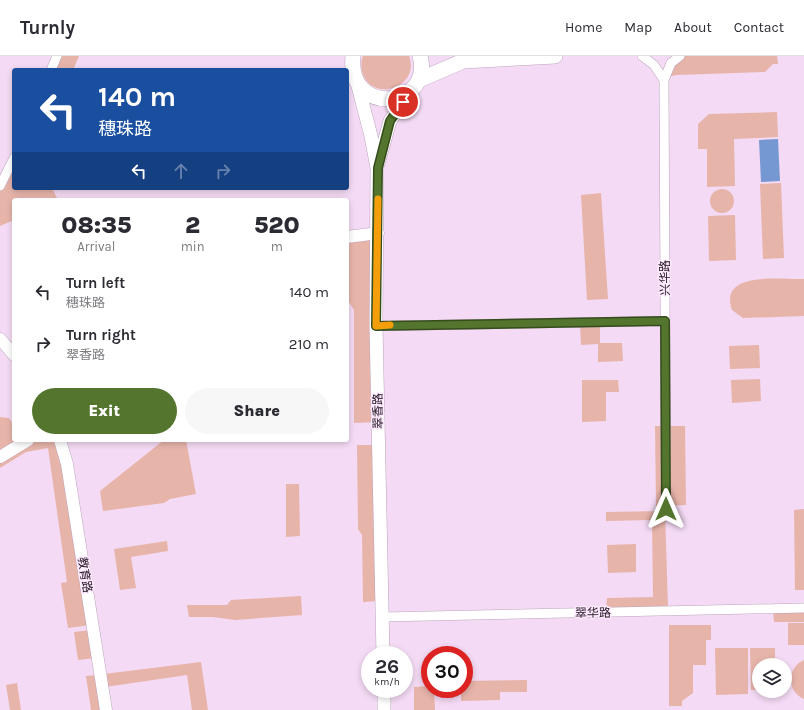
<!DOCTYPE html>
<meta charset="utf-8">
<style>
:root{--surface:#fff;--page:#f7f7f7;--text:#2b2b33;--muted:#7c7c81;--line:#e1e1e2;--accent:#53752d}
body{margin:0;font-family:Karla,"Noto Sans SC",sans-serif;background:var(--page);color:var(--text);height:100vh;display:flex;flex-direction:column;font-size:15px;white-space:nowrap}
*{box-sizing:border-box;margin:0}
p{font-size:13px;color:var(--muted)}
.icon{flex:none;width:22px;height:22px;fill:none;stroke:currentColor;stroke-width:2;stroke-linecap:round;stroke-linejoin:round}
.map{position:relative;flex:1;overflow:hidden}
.details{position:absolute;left:12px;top:142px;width:337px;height:244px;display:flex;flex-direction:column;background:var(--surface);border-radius:4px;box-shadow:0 2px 6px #0003}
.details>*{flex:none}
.banner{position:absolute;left:12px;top:12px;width:337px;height:122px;border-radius:4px;box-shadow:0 2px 6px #0003;background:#1a4fa0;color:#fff;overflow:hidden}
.tools{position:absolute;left:752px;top:602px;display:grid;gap:8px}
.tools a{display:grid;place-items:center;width:40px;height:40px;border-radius:50%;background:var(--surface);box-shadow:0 2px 6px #0003;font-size:20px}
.speed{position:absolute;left:361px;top:590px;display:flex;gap:8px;font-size:20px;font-weight:700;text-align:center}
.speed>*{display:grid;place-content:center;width:52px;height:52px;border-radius:50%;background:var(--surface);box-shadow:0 2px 6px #0003;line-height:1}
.speed small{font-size:10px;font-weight:400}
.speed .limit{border:6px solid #d22;background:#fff;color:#111}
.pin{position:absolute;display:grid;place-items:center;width:34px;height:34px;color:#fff;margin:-17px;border:2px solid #fff;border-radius:50%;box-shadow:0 1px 4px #0007}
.me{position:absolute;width:44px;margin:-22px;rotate:0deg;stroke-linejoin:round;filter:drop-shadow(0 0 3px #0008)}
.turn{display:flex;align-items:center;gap:14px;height:84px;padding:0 20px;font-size:18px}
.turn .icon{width:52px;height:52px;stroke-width:2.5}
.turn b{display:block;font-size:28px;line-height:34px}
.lanes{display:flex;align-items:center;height:38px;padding:0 20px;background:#0003;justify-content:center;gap:20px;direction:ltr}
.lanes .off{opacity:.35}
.eta{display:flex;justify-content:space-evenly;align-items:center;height:68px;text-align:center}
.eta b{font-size:24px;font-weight:800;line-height:28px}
.action{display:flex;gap:8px;margin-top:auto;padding:8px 20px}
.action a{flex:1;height:46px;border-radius:24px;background:var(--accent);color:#fff;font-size:16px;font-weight:800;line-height:46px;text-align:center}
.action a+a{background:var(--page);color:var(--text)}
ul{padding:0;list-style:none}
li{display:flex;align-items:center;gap:12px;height:52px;padding:0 20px}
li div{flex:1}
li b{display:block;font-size:15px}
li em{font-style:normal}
header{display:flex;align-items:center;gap:24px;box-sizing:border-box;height:56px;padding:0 20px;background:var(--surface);border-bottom:1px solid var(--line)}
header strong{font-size:19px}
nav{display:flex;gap:22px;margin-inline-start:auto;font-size:14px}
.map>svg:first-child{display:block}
.green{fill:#e7b4aa}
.water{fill:#7598d3}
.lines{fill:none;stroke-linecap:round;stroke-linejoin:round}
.minor-casing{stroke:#bca3bc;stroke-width:10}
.tertiary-casing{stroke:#bca3bc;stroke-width:13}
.secondary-casing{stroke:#bca3bc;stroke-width:14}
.primary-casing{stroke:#bca3bc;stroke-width:16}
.minor{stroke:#fff;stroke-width:9}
.tertiary{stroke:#fff;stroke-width:12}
.secondary{stroke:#fff;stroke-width:13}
.primary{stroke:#fff;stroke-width:15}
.route-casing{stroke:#364c1d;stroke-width:10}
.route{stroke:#53752d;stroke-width:7}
.slow{stroke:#f59e0b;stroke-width:7}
.labels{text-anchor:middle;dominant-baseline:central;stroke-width:3;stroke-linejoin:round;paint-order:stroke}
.street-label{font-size:12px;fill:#201720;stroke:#fee9fe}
</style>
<header>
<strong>Turnly</strong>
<nav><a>Home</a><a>Map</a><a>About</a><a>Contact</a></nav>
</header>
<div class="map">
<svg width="804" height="654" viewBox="0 0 804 654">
<rect width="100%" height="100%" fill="#f4daf4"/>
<path class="green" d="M59,0H79L73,14H53Z
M363,0H409C421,32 370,48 362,15C361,10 361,5 363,0Z
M684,0H777L778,8H773L765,16L677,19L667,21L673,9Z
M777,56L778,81L734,83L735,130L707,131V93H698V68L709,58Z
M14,108V132H52L58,144H14V164L0,170V135Z
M781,127L784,202L763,203L760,128Z
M710 145a12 12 0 1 1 24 0a12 12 0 1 1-24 0Z
M601,137L608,243L587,244L581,139Z
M735,159L736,204L709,205L708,160Z
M375,181L377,366L354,367V254L347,243V186Z
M804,223V260L743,262L732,254C718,214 782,224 804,223Z
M580,268H600V287H622L623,305L598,306V288L581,289Z
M759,289L760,312L730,313L729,290Z
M760,323L761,345L732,347L731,324Z
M582,324H618L619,336H606V365L582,366Z
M0,361L9,362L14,370V384H24L0,399Z
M655,370H685L686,449L656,450Z
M32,384H58L90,569L68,572L61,527L67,526L48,392L26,396L0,412V404Z
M164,384H186L196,438L170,443L164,447L103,455L100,435Z
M357,389H376L379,545L363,546L362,479L358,473Z
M286,428H299L300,480L286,481Z
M804,453V534H795L794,454Z
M665,455L668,552L606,553L607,542L653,541L652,464L606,465V456Z
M167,485L168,495L131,501L136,532L120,534L114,493Z
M636,488V516L608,517L607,489Z
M301,540L302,559L235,564L213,561H189L187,549H227L231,544Z
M773,555H804V566H774Z
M788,567H804V589H788Z
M669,569H711V584H706V609H693V637L682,645V650H669Z
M91,574L95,602L78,604L74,576Z
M715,592H748V638L716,639Z
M750,592H775V609H759V634H751Z
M804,604V643C787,636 786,612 804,604Z
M201,606L208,654H192L187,619L105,631L104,618Z
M98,619L103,654H91L86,620Z
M527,624V636H500V644L461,645V633H464V625Z
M17,627L21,654H10L6,629Z
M430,630V633H434L435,654H414V631Z"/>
<path class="water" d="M778,83L780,125L761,126L759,84Z"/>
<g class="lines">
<defs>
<path id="minor" d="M642,0L654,9L664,24L666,453
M51,14L57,0
M664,24L671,7L680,0
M0,130L14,102
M376,270L665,265
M383,561L804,552"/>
<path id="tertiary" d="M347,181L378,177
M0,283L14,299
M60,384L67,408L106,654
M0,401L28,384"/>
<path id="secondary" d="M357,26L371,80L377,112L376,270L383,599
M378,108L390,65L409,36
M384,633V654"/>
<path id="primary" d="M353,0C347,62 434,52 420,0
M419,24L463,5L555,0"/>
</defs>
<use href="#minor" class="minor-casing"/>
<use href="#tertiary" class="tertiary-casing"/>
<use href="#secondary" class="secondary-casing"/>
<use href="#primary" class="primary-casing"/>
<use href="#minor" class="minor"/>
<use href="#tertiary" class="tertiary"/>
<use href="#secondary" class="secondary"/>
<use href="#primary" class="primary"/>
</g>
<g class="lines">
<defs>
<path id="route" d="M403,46L390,65L378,112L376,270L665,265L666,453"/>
</defs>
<use href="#route" class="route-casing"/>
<use href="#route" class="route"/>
<path class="slow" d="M378,143L376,270L390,269"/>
</g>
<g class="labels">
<g class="street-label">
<text transform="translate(665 222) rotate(-90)">兴华路</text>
<text transform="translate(378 355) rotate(-91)">翠香路</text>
<text transform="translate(85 519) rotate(81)">教育路</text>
<text transform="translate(593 557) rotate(-1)">翠华路</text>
</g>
</g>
</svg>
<div class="tools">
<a><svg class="icon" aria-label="layers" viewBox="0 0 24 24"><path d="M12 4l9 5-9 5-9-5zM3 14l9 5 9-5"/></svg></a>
</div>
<div class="speed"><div>26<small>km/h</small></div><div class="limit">30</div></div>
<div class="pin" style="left:403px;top:46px;background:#d93025"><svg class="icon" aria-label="arrive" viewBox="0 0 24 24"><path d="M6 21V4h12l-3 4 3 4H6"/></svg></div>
<svg class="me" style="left:666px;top:453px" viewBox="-20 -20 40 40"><path d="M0-17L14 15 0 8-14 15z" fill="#53752d" stroke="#fff" stroke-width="4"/></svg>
<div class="banner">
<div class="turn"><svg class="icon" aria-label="left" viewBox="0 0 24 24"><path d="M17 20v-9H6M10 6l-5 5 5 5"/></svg><div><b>140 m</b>穗珠路</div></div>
<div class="lanes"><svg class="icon" aria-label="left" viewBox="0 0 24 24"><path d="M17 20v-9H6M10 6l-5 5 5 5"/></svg><svg class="icon off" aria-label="ahead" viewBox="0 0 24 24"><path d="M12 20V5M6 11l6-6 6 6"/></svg><svg class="icon off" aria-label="right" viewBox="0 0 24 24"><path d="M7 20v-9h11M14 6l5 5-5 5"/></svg></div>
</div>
<section class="details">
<div class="eta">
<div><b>08:35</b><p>Arrival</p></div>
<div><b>2</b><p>min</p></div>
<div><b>520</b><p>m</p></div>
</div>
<ul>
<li><svg class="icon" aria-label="left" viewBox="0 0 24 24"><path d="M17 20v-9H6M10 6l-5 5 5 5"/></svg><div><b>Turn left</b><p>穗珠路</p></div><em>140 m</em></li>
<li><svg class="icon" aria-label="right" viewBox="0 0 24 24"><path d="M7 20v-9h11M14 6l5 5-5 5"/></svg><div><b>Turn right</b><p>翠香路</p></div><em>210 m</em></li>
</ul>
<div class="action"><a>Exit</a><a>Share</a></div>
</section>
</div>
